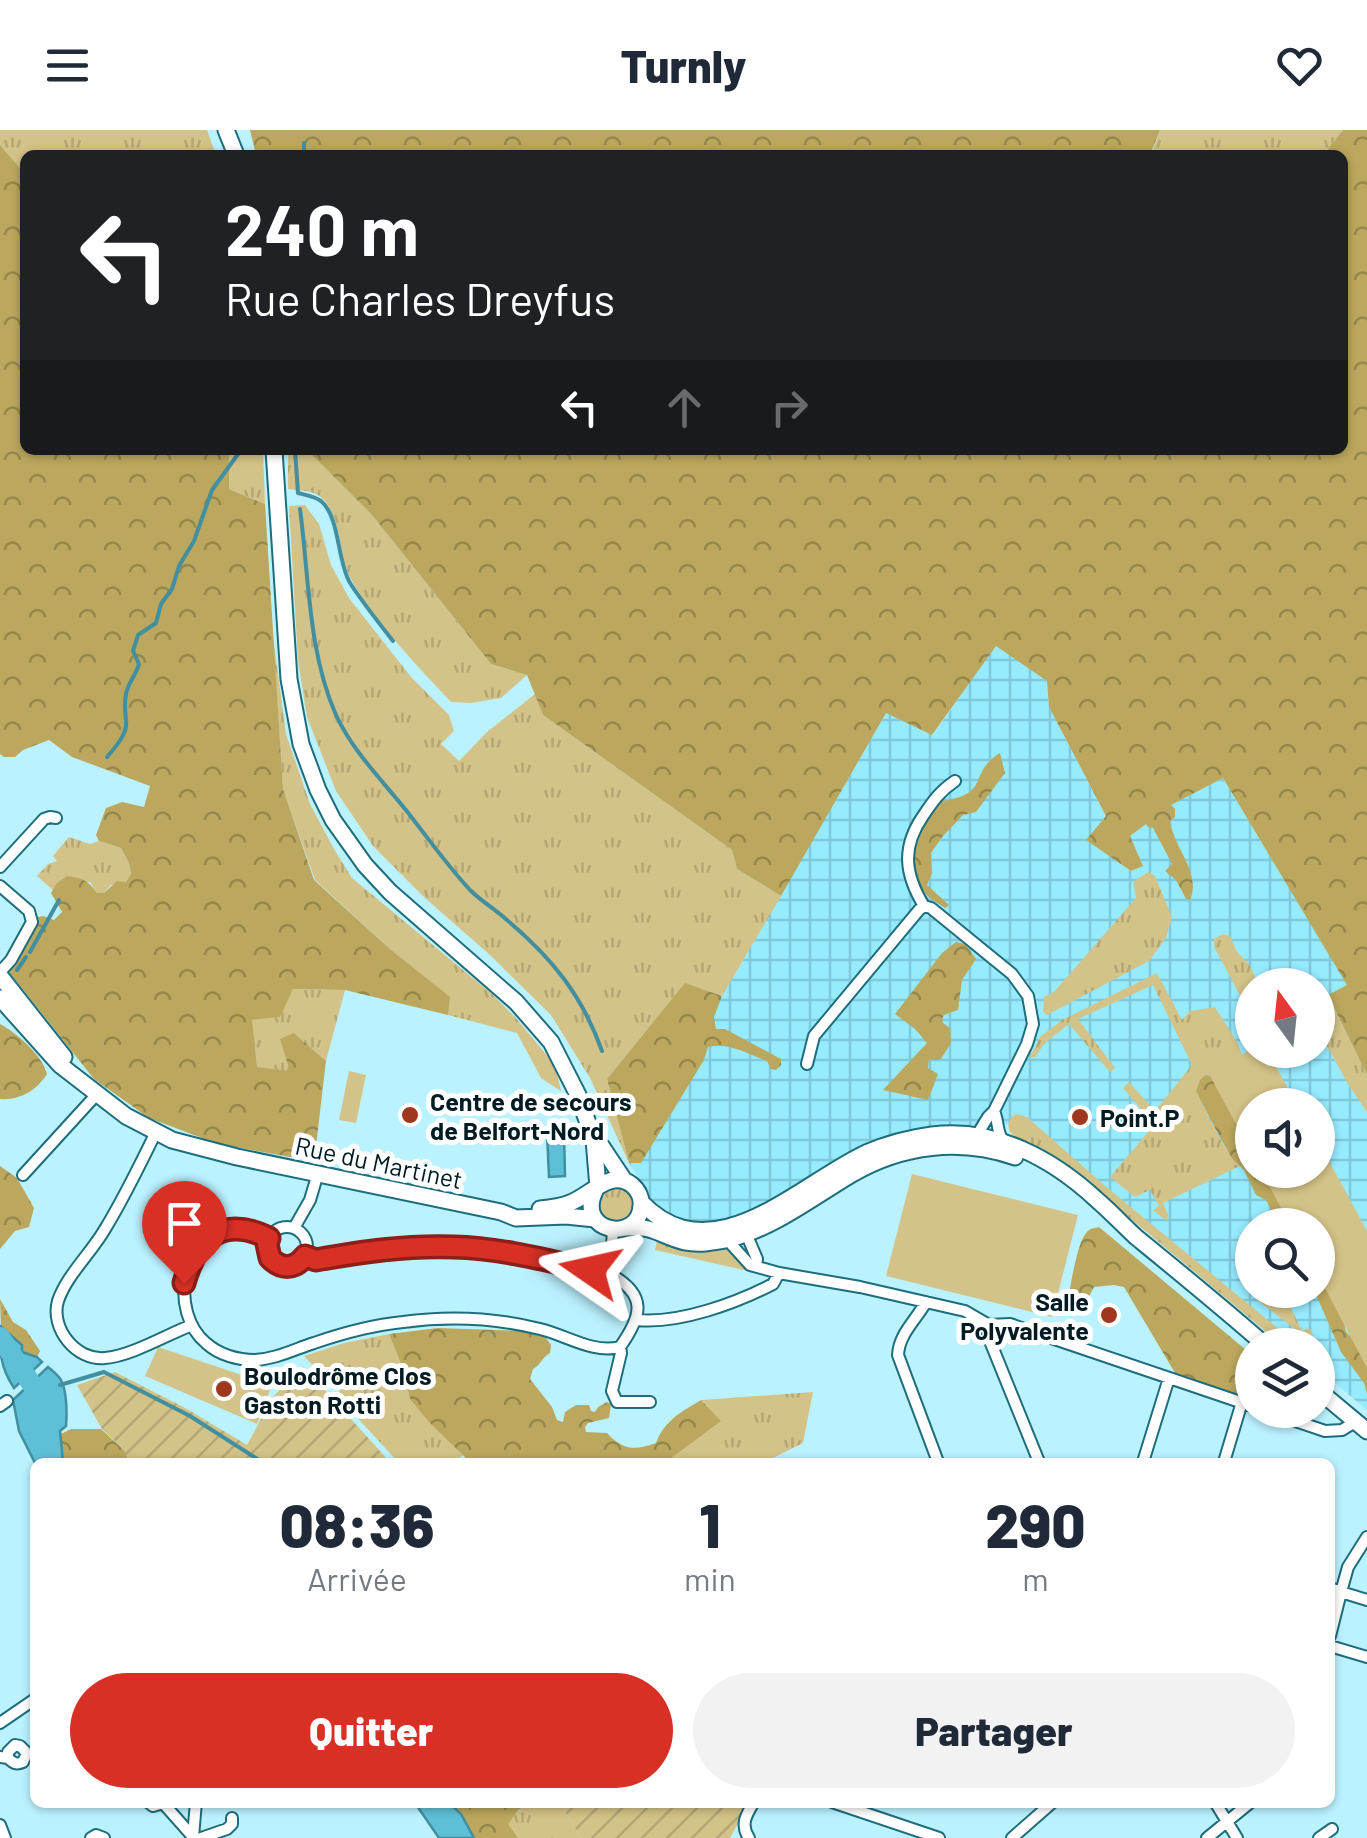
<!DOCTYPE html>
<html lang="fr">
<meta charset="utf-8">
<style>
:root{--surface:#fff;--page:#f2f2f3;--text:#1f2937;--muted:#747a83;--accent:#d93025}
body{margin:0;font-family:Barlow,sans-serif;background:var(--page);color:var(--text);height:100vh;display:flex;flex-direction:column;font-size:38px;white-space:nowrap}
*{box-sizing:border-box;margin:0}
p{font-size:32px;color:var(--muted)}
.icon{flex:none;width:55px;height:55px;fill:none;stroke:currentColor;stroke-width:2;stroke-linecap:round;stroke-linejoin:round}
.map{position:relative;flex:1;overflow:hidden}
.panel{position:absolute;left:30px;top:1328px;width:1305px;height:350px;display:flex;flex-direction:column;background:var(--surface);border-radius:15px;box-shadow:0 2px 8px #0004}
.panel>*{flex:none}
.top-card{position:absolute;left:20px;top:20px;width:1328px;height:305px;border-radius:15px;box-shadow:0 2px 8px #0004;background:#202124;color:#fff;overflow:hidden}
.needle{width:65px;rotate:345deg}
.fabs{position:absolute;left:1235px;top:838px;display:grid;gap:20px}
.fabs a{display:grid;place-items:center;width:100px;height:100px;border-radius:50%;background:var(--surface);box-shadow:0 2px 8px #0004;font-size:50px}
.pin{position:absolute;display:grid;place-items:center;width:85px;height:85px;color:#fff;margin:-102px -42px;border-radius:50% 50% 50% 0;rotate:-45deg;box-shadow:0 0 10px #0007}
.pin .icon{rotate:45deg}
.me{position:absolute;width:110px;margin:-55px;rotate:281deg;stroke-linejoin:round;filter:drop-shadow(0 0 8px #0008)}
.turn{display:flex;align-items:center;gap:35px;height:210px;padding:0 40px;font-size:45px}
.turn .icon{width:130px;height:130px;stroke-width:2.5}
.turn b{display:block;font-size:70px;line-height:85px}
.lanes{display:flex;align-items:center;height:95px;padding:0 40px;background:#0003;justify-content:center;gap:50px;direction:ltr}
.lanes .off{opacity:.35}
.eta{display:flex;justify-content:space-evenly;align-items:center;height:170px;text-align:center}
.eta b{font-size:60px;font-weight:800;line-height:70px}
.button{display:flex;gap:20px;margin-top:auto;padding:20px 40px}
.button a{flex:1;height:115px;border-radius:60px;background:var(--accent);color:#fff;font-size:40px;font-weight:800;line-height:115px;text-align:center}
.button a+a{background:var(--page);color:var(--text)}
header{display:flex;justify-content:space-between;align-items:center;height:130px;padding:0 40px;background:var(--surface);font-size:45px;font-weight:800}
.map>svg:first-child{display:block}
.industrial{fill:url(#industrial-grid);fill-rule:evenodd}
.grass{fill:url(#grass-tufts)}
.forest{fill:url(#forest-crowns)}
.garden{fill:url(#garden-furrows)}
.pitch{fill:#d4c388}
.water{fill:#5ec0d6;stroke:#428fa0;stroke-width:2.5}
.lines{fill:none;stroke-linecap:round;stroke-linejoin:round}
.stream{stroke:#428fa0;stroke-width:4}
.river{stroke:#5ec0d6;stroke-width:20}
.minor-casing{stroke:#1d6d7d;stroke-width:14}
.secondary-casing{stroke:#1d6d7d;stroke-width:19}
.minor{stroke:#fff;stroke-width:10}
.secondary{stroke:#fff;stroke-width:15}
.route-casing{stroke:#8d1f18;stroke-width:25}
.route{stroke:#d93025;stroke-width:18}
.poi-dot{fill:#9f371e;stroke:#fff;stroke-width:4}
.labels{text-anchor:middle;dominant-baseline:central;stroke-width:10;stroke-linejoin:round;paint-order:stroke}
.poi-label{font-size:25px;font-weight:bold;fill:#001c22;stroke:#fff;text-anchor:start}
.street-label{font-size:25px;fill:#001c22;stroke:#fff}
</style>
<header><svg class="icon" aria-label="menu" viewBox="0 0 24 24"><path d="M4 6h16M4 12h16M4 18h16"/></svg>Turnly<svg class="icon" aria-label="heart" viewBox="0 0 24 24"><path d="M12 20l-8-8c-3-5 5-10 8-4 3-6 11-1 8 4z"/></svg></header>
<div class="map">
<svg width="1367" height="1708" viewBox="0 0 1367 1708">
<defs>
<pattern id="industrial-grid" width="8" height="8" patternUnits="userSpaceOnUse" patternTransform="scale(2.5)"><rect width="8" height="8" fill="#97ebff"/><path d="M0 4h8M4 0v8" fill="none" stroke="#80c9da"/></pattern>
<pattern id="grass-tufts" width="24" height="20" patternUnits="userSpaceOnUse" patternTransform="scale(2.5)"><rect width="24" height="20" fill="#d4c388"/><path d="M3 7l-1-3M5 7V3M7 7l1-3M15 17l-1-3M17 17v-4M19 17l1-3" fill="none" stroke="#b4a775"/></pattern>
<pattern id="forest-crowns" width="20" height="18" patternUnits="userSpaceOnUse" patternTransform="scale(2.5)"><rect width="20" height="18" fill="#bba75d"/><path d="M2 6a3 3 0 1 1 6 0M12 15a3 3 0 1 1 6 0" fill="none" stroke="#96874c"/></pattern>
<pattern id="garden-furrows" width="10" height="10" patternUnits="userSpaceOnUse" patternTransform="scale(2.5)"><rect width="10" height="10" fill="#d4c388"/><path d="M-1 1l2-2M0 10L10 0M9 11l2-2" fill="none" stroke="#b4a775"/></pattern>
</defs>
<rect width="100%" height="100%" fill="#bbf2ff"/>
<path class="industrial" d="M996,515L1047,551L1049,577L1106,686L1087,710L1131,741L1143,736L1130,706L1170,675L1223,648L1348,855L1328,865L1367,945V1280L1318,1239V1215H1289L1064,1027L1013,994L928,997L892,1006L856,1023L755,1083L709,1097L678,1088L655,1075L629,1033L722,866L886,583L933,605ZM1252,855H1318V920H1252ZM1252,975H1318V1040H1252ZM1252,1095H1318V1160H1252Z"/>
<path class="grass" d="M0,0H207L216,25H25V44L0,15Z
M1160,0H1343L1323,25H1151Z
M229,320H263L265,374L229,359Z
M288,320H307L372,385L491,534L527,545L501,568L471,573L451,572C416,534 378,496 352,451C338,426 343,393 324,370C316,360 301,361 288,359Z
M305,375L319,394L331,435L349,468L411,547L449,585L454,601L441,614L459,631L487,602L535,564L543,585L732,720L737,739L781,766L722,866L685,854L607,949L629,1033L590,948L551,885L490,825L425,768L373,716L336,661L307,587L298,531L289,376Z
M273,507L286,604L310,674L334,719L352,748L492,864L515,887L555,935L561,961L541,948L517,903L448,885L449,867L390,819L315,750L283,660Z
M69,707L90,714L99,711L121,718L129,733L131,745L126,753L111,755L104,763H97L90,752L56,754L53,760L37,746L48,734L57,731L53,726Z
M1148,742L1155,746L1172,787L1166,808L1149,831L1047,885L1043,882L1044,867L1054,862L1136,768L1133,752Z
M1223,804L1230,806L1237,822L1249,834L1259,855H1252V869H1242L1214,817V809Z
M1157,843L1182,890L1190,881L1215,877L1237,912L1242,924L1200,950L1196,961C1209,986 1220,1016 1240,1036L1163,1073L1169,1087L1165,1090L1153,1080L1159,1076L1150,1060L1135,1067L1110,1047L1154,995L1123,958L1129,952L1155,981L1192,935L1153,855L1078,889L1115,938L1110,942L1069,894L1044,914L1035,927H1030L1040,907L1062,890Z
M293,859L345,860L326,931L294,903L291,942L257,937L251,890L279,887Z
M1328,865L1367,945V982L1348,954L1318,900V870Z
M1016,984L1027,987L1104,1055L1298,1215H1282L1100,1063L1075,1039L1015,1007C1008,1001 1007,997 1010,988Z
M597 1075a19 19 0 1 1 38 0a19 19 0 1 1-38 0Z
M658,1106L726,1119L748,1141L655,1120Z
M1277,1160H1285L1283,1162L1302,1201L1309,1198L1315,1210L1313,1213L1256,1169L1257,1166H1265Z
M389,1204L403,1239L410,1269L429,1291L463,1325L455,1332H398L341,1270L338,1255L327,1244L322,1245L304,1226L344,1213Z
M813,1262L803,1313L765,1332H666L720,1291L701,1270Z
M515,1673H560L581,1708H518L507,1694L520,1679Z"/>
<path class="forest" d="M250,0H1160L1150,25H256Z
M1343,0H1367V945L1328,865L1347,855L1223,648L1171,675L1175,679V687L1170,691C1173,716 1202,744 1190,770L1186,769L1176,750L1165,741L1172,734L1153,698L1148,697L1146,694L1130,706L1143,736L1131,741L1086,710L1106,686L1049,577L1047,551L996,516L932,605L886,583L781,766L737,739L732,720L543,585L527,545L491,534L372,385L307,320H1342V25H1323Z
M0,15L25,44V320H229V359L265,374L283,659L314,750L390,819L450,867L448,885L345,860L293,859L280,887L252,890L257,937L290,941L280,909L294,903L326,931L316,1016H311L307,1030L218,1014L149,988L94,949L9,842L26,813L38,787L43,786L54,790L62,782L51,763L56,754L67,746C82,748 88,750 97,763H104L117,751L126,752L131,744L129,733L121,718L99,711L96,705L106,678L122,672L144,677L150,656L72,627L49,610L23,620L15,627H4L0,624Z
M1000,623L1005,643L976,682L963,685L943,706L931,723L932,743L927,755L949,775L945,778C938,773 930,769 925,763C901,735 922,694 942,671C992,664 967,643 1000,623Z
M956,812L965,814L976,829L962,850L958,880L944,885L942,889L943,893L950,898L951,913L941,929L929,930L928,938L938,944L928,970L883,960L927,913L915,899L895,884L942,823Z
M685,853L722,866L714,887L716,899H725L781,929V935L776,940L771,939L767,931C748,924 728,912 708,917L704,930L641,1033H629L607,949Z
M0,894C17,903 42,925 47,944C37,960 19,971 0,969Z
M1206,945L1217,948L1252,1013V1040H1276L1296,1095H1279L1266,1070L1256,1065L1244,1040L1232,1028L1219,1006L1196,961L1200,950Z
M0,1036L17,1048L34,1078L29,1097L15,1101L0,1119Z
M1099,1097L1252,1225V1270L1175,1243L1124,1157L1114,1155L1094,1157L1086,1172L1068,1174C1069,1160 1077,1117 1084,1106C1089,1098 1091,1099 1099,1097Z
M1318,1129L1342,1186L1346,1202L1367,1226V1264L1364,1253L1341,1222L1314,1160H1318Z
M0,1169L13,1192L26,1200L40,1221L37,1227L22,1222L12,1205L1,1197Z
M438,1198L525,1201L544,1205L551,1215L550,1223C542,1227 541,1235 533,1239L530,1249L552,1277L557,1290L563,1292L565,1282L576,1275H589L591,1281L595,1282L598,1277L607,1272L611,1274L609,1288L588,1293L585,1297L586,1302L607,1303C623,1320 634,1321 656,1313C664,1291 681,1282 701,1270L721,1291L666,1332H470L428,1291L410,1269L403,1239L389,1204Z
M71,1299H101L125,1321L129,1332H56L53,1318L61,1304Z
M443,1673H515L520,1678L508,1694L518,1708H466Z"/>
<path class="garden" d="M303,1236L390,1332H129L125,1321L102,1299L77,1255L115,1242L187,1279L247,1315L273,1267Z
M560,1673H749L730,1708H581Z"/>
<path class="pitch" d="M1252,919L1267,920L1297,975H1252V1024L1208,942Z
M349,941L366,945L356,993L339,990Z
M1318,1011L1367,1101V1238L1318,1145V1095H1290L1261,1040H1318Z
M912,1044L1078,1085L1052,1187L886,1146Z
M158,1217L272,1255L257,1294L145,1246Z"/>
<path class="water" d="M564,1002L565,1046L549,1047L547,1003Z
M0,1196L22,1215V1222L37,1227L42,1232L14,1258C0,1237 0,1223 0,1196Z
M48,1237C53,1241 58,1245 61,1250C67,1261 67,1284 66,1296L60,1301L63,1332L35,1333L19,1301L13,1270Z
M415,1673H449L461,1684L474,1708H439Z"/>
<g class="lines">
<path class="stream" d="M304,13V25
M295,320L298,363C305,365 314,366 321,371C340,387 337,431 350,453C363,473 378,492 393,511
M300,379C309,446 308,522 336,585C352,620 381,649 405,679
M107,627C116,616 128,604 126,590C125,580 124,574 126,564C128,553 136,545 139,534L133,521L138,505L156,493L161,474L172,459L179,436L194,411L212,360L241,320
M406,680C427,707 447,735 470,760C481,771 495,779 507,790C552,828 582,865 602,921
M30,822L59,770
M17,840L26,827
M60,1255L104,1242L190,1286L262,1332"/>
<path class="river" d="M0,1207L37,1262L40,1298L48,1332"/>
<defs>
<path id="minor" d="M955,651C940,661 933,671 923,686C901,718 905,745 924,776L931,778L1012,844L1028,866L1033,894L1027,914L994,981L988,987L977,1005
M0,737L44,689L50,687L56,688
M0,756L29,781L32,792L11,830L0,842
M807,934L814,906L919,780L924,776
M994,981C999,992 996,1002 1004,1012
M156,1002C140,1035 124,1068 105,1099C92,1122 66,1146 58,1171C50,1198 76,1231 105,1228C131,1226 166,1205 192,1195
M23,1045L97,964
M267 1117a20 20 0 1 1 40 0a20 20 0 1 1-40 0Z
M294,1098L310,1070L318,1043
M728,1105L731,1114L750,1135L779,1143L860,1157L965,1181L989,1195L1010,1194L1252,1276
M269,1108C258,1103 245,1096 233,1098C180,1104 169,1182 206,1213C219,1225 238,1230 255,1230C276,1229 295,1219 314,1213C343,1203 372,1195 403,1192C447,1186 496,1188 540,1199C566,1205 593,1224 620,1217C642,1186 648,1165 610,1144C560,1133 508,1119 456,1117C408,1114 362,1122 316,1130L305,1126
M748,1108L757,1129L756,1136
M610,1144L613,1100
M926,1172C916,1190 899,1204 898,1225L938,1332
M637,1190C680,1194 736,1173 773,1154L779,1143
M989,1195L988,1206L1039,1332
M620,1217L621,1223L612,1261L617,1272H650
M0,1276L7,1271
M1263,1280L1325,1301L1342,1300L1355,1292
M1143,1332L1169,1248
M1224,1332L1242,1272
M1330,1458L1341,1462L1348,1437L1367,1407
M1330,1506L1341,1462L1367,1470
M1330,1516L1367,1527
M0,1593L35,1569
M0,1627L8,1628C13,1633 16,1635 23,1632L27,1623L20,1616L15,1615L8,1622V1628
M148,1672L153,1676L163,1673
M832,1672L939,1708
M1215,1672L1237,1708
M163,1673L194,1708
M0,1695L5,1708
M193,1707L196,1672
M91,1708L96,1705L104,1708
M201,1708L227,1699L232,1694V1688
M749,1708C740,1695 746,1685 754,1672
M1012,1708L1053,1672
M1207,1708L1251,1672
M1319,1708L1332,1699"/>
<path id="secondary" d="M226,0L236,25
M274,320L289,549L301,614L318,660L333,690L365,735L390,762L516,872L551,912L578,965L594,1010L598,1057
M0,846L64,927
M0,868L60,935L126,986L172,1010L237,1027L501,1082L516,1088L566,1086L595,1089
M594,1010L602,1017L624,1050
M641,1072C712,1147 799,1054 866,1023C887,1014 909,1008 932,1005C995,997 1053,1029 1097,1070C1111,1082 1123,1095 1136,1107C1180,1143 1223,1178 1265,1215
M540,1079C550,1078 560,1077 570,1073C590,1066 611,1038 632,1055C638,1060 642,1068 641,1075C640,1114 575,1103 595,1061
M626,1098C654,1095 660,1106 685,1112C700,1115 715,1112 730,1109C775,1097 813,1067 852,1044C902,1015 960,1008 1015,1027
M1318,1260L1367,1301"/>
</defs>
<use href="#minor" class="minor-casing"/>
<use href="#secondary" class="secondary-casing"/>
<use href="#minor" class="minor"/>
<use href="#secondary" class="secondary"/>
</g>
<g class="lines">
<defs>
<path id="route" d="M184,1153C197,1108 222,1085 269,1108L267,1114L270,1128C282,1140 295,1139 305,1126L316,1130C361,1122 407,1115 454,1117C499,1118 546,1130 590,1140"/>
</defs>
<use href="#route" class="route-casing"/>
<use href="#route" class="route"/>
</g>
<g class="poi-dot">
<circle cx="410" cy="985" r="10"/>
<circle cx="1080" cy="987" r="10"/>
<circle cx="1109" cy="1185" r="10"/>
<circle cx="224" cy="1259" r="10"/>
</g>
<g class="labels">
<g class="poi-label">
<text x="430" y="971">Centre de secours<tspan x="430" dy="29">de Belfort-Nord</tspan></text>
<text x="1100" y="987">Point.P</text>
<text x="1089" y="1171" text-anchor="end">Salle<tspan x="1089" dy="29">Polyvalente</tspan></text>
<text x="244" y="1245">Boulodrôme Clos<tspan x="244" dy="29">Gaston Rotti</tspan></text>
</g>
<g class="street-label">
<text transform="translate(379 1032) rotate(12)">Rue du Martinet</text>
</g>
</g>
</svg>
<div class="fabs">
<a><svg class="needle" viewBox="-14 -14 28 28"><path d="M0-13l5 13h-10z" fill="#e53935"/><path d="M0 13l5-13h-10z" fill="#747a83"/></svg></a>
<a><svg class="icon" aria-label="sound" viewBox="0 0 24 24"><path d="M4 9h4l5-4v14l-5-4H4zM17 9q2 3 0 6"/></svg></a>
<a><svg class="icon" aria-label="search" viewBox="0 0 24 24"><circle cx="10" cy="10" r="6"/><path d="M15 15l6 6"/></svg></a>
<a><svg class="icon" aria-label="layers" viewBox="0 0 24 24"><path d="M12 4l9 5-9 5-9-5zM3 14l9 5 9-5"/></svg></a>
</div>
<div class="pin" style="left:184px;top:1153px;background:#d93025"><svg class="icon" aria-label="arrive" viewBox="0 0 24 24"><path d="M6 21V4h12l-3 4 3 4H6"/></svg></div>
<svg class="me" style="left:590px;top:1140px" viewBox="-20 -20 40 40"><path d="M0-17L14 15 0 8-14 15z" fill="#d93025" stroke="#fff" stroke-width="4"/></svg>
<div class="top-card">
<div class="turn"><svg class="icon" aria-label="left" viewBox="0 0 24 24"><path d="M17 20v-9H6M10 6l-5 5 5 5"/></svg><div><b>240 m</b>Rue Charles Dreyfus</div></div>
<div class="lanes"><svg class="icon" aria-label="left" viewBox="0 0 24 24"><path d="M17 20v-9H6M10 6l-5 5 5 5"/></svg><svg class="icon off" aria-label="ahead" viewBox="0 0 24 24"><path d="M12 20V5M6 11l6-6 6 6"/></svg><svg class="icon off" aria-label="right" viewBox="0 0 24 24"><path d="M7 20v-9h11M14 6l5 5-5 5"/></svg></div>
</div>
<section class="panel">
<div class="eta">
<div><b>08:36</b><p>Arrivée</p></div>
<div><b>1</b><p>min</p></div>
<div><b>290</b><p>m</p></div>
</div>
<div class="button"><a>Quitter</a><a>Partager</a></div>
</section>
</div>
